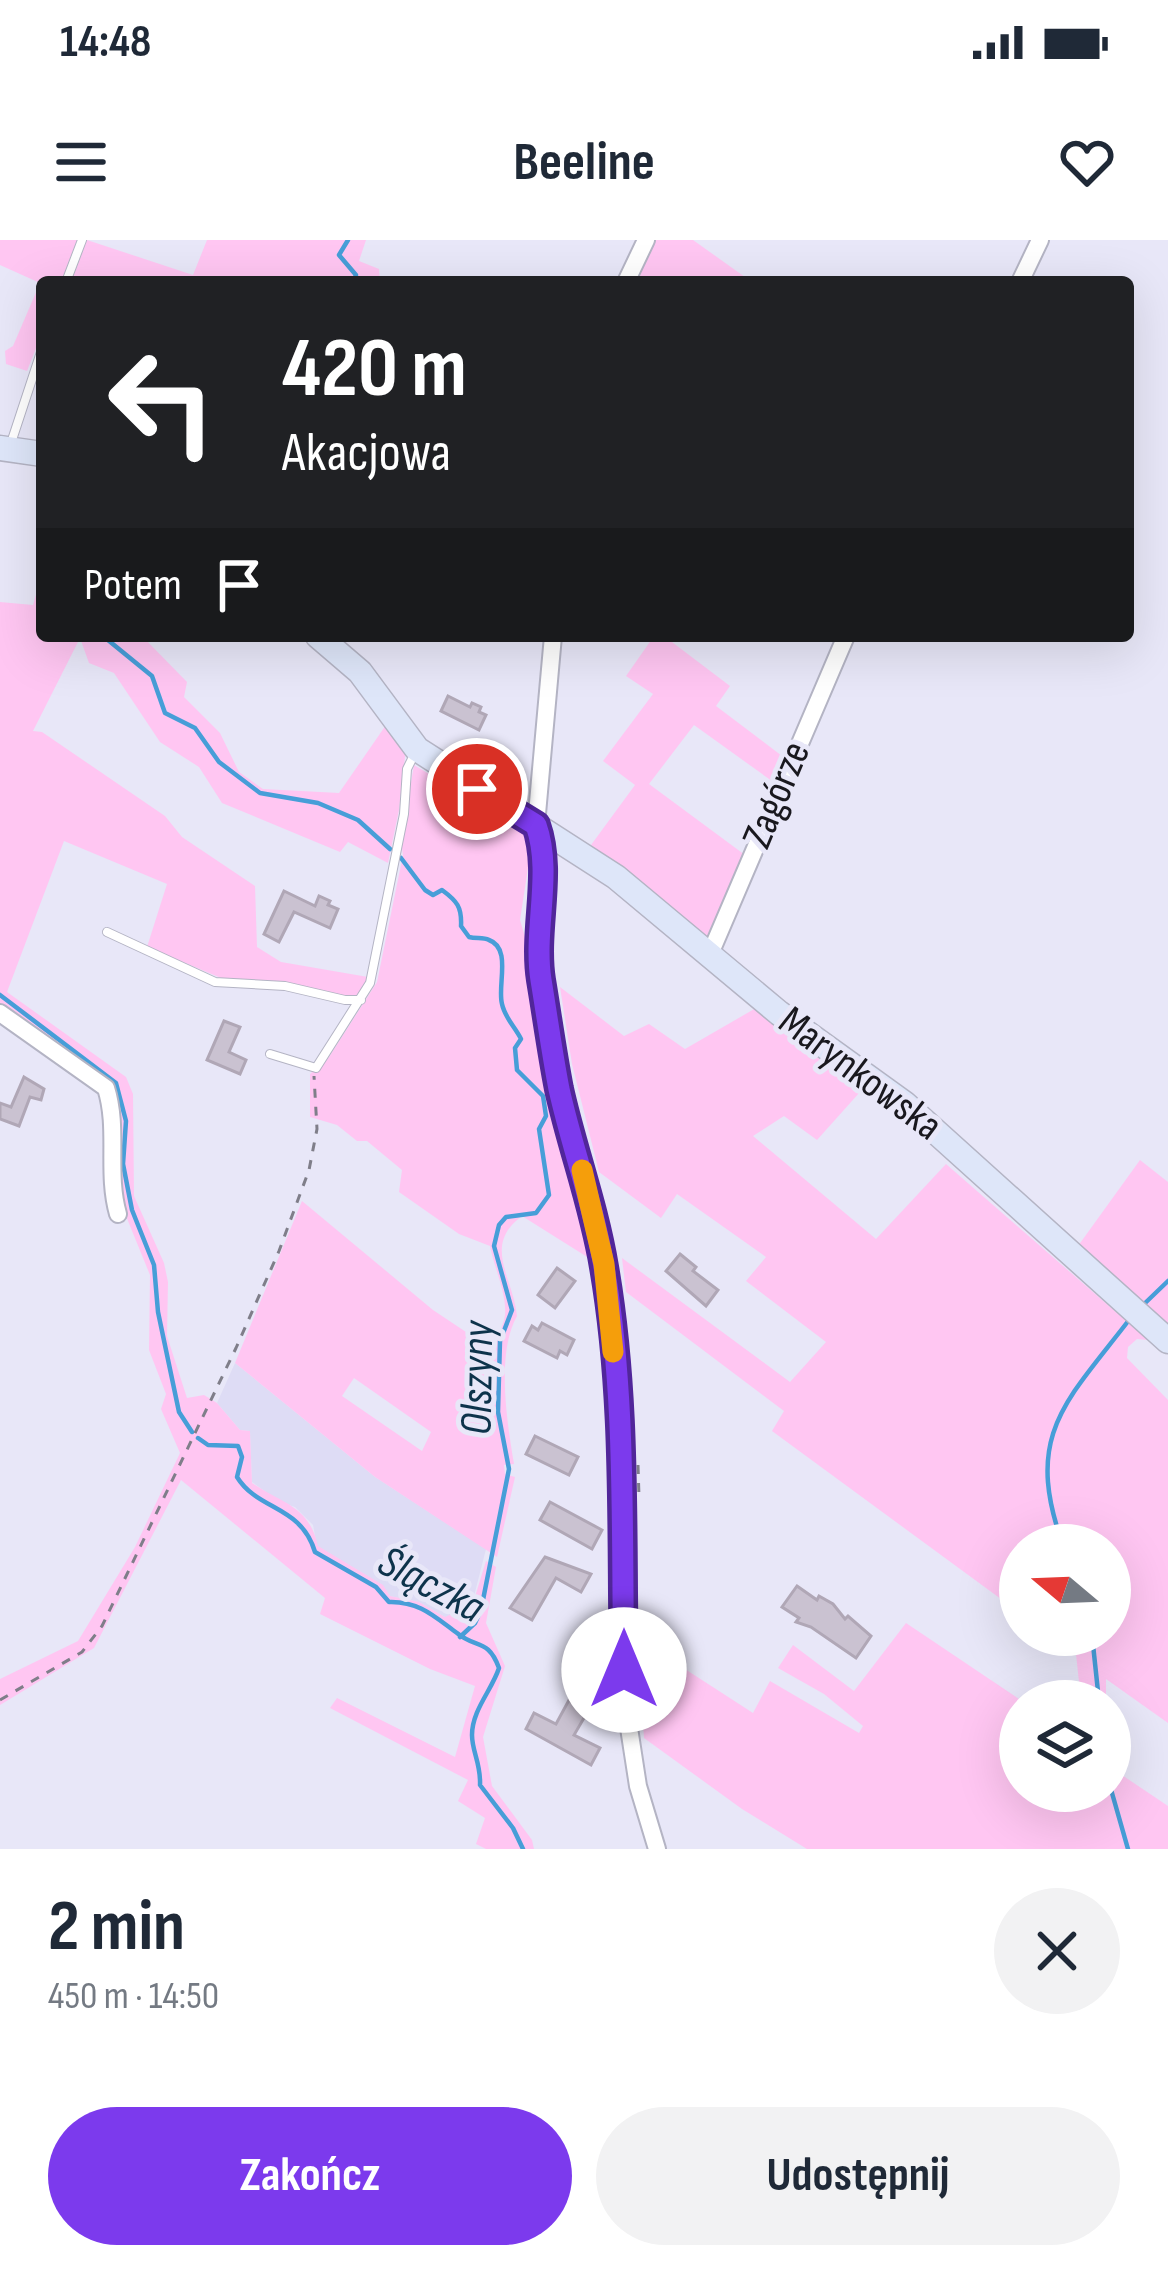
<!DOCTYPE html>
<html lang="pl">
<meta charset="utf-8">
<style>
:root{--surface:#fff;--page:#f2f2f3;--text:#1f2937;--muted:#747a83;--accent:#7c3aed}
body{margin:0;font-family:"Sofia Sans Condensed",sans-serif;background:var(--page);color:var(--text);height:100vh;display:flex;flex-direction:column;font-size:45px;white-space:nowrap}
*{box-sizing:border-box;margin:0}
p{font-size:39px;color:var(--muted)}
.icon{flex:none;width:66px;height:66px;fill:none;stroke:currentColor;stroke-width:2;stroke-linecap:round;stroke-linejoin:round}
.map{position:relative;height:1609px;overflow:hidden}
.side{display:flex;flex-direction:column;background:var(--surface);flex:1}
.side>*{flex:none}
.hud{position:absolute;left:36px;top:36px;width:1098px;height:366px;border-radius:12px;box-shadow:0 12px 48px #0002;background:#202124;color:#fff;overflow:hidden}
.needle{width:78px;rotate:289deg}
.tools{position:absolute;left:999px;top:1284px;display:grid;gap:24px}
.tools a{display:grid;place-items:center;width:132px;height:132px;border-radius:50%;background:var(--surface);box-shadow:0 12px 48px #0002;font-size:60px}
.pin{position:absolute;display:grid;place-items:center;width:102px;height:102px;color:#fff;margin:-51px;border:6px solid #fff;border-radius:50%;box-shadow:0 3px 12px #0007}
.me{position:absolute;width:132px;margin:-66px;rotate:0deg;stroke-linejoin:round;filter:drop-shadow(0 0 9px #0008)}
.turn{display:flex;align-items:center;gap:42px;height:252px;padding:0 48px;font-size:54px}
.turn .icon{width:156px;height:156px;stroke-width:2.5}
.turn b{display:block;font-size:84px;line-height:102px}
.then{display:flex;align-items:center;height:114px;padding:0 48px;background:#0003;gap:24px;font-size:45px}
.round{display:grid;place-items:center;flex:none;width:126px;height:126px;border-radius:63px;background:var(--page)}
.overview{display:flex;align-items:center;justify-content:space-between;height:204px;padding:0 48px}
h1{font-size:72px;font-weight:700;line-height:90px}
.action{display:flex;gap:24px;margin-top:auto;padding:24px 48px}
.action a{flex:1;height:138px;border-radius:72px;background:var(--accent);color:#fff;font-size:48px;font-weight:700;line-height:138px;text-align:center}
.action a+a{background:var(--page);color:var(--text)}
.status{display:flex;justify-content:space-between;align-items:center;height:84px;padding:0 60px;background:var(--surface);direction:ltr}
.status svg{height:33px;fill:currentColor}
header{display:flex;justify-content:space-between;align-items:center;height:156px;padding:0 48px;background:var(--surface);font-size:54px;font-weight:700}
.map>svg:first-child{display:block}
.built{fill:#dedcf5}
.green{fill:#ffc6f2;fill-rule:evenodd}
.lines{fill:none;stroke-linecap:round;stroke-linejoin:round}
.stream{stroke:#479ed8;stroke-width:4.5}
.building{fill:#cac2d1;stroke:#b0a7b6;stroke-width:3}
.lane-casing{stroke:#b4b4c4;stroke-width:10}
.street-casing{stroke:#b4b4c4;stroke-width:20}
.secondary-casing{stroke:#b4b4c4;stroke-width:27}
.path{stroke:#7f7e89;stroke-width:3;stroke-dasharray:9 9;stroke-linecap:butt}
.lane{stroke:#fff;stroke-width:8}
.street{stroke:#fff;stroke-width:16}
.secondary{stroke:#dee6f9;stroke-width:24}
.route-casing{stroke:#51269a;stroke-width:30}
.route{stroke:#7c3aed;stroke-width:21}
.slow{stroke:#f59e0b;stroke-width:21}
.labels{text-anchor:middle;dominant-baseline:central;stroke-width:10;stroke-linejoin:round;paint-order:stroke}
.street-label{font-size:42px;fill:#19181e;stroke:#e8e7f8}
.water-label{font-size:45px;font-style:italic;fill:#0d334b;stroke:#e8e7f8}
</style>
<div class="status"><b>14:48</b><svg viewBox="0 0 49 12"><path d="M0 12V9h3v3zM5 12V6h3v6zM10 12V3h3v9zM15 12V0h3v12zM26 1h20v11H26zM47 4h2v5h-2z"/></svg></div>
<header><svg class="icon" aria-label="menu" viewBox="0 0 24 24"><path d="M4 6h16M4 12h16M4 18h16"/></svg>Beeline<svg class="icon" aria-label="heart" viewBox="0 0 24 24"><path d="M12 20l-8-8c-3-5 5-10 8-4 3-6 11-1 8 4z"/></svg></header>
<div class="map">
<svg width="1168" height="1609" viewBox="0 0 1168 1609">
<rect width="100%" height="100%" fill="#e8e7f8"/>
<path class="built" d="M235,1123L375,1237L486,1309L469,1376L445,1377L419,1362L390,1356L382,1345L317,1306L313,1285L295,1267L280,1262L252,1242L250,1191L240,1190L217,1163Z"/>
<path class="green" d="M0,0H77L61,42H42V93L27,131L6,124L5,111L13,106L40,43L0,25Z
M87,0L193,35L207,0H366L359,21L379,29L380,42H71Z
M651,0H693L752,42H634Z
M42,334V396H142L187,442L184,457L220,493L239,532L263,549L339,553L386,485L406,508L399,570L388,623L348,602L340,612L222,563L199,527L160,502L114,433L89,423L80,398L33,491L42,492L165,576L182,597L255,646L257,707L281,722L368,737L359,755H336L279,742L233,743L147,707L167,644L64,601L7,752L126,837L133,854L134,956L164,1023L168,1042L167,1096L187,1158L204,1155L217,1163L240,1190L250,1191L252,1243C283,1264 309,1266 318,1306L383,1345L390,1356L419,1362L445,1377L456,1372L469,1376L486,1321L496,1327L486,1383L505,1426L483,1497L492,1546L532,1600L534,1609H486L476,1604L485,1578L458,1561L468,1540L330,1468L337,1458L455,1517L475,1446L430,1429L320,1374L325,1358L181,1240L94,1408L0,1465V1439L78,1401L135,1307L180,1213L161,1169L166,1154L149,1110L150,1035L115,949L114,851L0,769V362L33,365Z
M654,396H664L730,446L716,466L786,519L776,544L694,485L649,544L745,615L709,698L591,605L635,545L603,521L653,454L626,436Z
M414,525L529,594L532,602L520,680L531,717L544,817L592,1020L522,976C482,1005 513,1037 517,1076C496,1113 507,1182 514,1224L504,1225L505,1234L515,1237L497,1317L375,1237L235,1123L302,961L433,1070L496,1112C494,1097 503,1090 505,1075C507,1054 494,1027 490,1006L459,994L399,952L402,930L367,901H357L337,885L310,877V834L329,817L377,742L403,615L401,601ZM354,1138L431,1192L422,1211L342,1156Z
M560,747L624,796L649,784L685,809L756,768L860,852L817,900L784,876L753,896L876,999L946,924L1148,1100L1137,1099L1128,1107L1127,1118L1168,1160V1483L1106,1439V1461H1081L1076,1414L1050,1395H1110V1305H1020V1373L772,1191L784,1171L626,1052L622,1018L790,1142L826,1102L746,1041L766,1017L677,954L661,978L599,932L572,824Z
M1140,920L1168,942V1088L1078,1006Z
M906,1383L1022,1461L1020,1551H1110V1527L1168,1566V1609H807L742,1569L644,1498L637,1398L753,1473L770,1441L859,1493L863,1486L824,1454L778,1428L793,1405L854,1451Z"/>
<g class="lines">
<path class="stream" d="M348,0L339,15L356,35L353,42
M103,396L152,436L165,473L195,488L219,522L260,553L318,563L358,580L390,609
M401,618L425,650L433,655L442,650C457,661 462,667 461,686L469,697C476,699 483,697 489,700C512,708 497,746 502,764C505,778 515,787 521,799L515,808L517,830L543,856L546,876L539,889L549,955L536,973L506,977L499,985L494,1006L512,1070L500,1101L498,1172L509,1229L481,1370L475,1383L460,1397
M0,755L116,843L126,881L123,924L132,970L154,1025L158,1072L179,1172L192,1192
M1142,1066L1168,1041
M198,1198L208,1205L238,1206L242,1217L237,1237C258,1271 301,1265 315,1312L376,1347L389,1362C419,1361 435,1377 457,1393C476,1409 488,1398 499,1428C492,1450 472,1470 472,1495C472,1512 481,1523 480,1545L513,1588L523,1609
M1063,1305C1023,1195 1066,1162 1129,1080
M1092,1395L1099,1461
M1110,1546L1128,1609"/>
</g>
<path class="building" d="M448,456L470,467L472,463L481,467L479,472L486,475L479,490L441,471Z
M284,651L315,666L319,656L330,661L328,665L338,669L330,688L294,672L279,702L264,694Z
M224,781L240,787L229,812L246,820L240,834L207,820Z
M24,837L44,849L41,860L30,857L19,886L0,879V863L11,867Z
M680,1014L696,1027L693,1031L718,1050L706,1066L666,1031Z
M557,1028L575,1041L555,1068L538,1055Z
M542,1083L574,1100L567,1115L560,1111L557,1118L524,1101L532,1086L538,1090Z
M535,1196L578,1217L569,1235L526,1214Z
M550,1262L602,1290L592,1309L540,1280Z
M545,1317L591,1334L581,1352L556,1338L532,1380L510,1368Z
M797,1346L817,1360L819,1356L833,1364L845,1379L848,1376L871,1396L856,1418L811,1387L796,1382L799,1378L782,1367Z
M569,1460L588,1471L574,1495L600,1508L591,1525L526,1489L534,1473L556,1484Z"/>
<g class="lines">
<defs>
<path id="lane" d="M66,42L82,0
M11,203L42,109
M107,692L215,742L285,746L345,760H361
M270,814L316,828L370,743L404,574L407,529L414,515"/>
<path id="street" d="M626,42L646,0
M1020,42L1040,0
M553,396L536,585L543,605L539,727L559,850L585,939L608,1051L624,1269L625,1462L638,1546L657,1609
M710,714L846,396
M0,773L106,848C119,889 106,932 118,974"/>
<path id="secondary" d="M0,208L42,214
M318,396L360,432L417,509L616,637L779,773L905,864L1168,1101"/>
</defs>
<use href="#lane" class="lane-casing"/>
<use href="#street" class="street-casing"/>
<use href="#secondary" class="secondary-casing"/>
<path class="path" d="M638,1225L639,1257
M0,1460L82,1412L102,1386L236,1108L279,1011L309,930L317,889L314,836"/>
<use href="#lane" class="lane"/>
<use href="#street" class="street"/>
<use href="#secondary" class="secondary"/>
</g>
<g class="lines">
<defs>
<path id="route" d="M477,549L536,585C553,633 533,689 541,740C547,776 552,813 559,849C572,908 594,966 604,1027C627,1160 621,1296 624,1430"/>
</defs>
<use href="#route" class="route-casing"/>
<use href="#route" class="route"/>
<path class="slow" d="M582,930L604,1024L613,1112"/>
</g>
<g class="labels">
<g class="street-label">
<text transform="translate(777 555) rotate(-67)">Zagórze</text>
<text transform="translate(860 834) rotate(37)">Marynkowska</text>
</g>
<g class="water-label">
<text transform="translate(478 1138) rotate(-89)">Olszyny</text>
<text transform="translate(431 1345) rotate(28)">Ślączka</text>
</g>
</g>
</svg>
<div class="tools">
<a><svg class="needle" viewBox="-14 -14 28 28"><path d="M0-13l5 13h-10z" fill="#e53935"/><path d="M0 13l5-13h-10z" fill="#747a83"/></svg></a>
<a><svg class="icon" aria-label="layers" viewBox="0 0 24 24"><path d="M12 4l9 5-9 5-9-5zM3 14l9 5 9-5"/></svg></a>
</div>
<div class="pin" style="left:477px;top:549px;background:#d93025"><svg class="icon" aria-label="arrive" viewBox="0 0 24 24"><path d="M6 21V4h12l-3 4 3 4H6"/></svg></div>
<svg class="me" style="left:624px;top:1430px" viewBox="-20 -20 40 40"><circle r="19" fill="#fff"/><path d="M0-13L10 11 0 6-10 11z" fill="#7c3aed"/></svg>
<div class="hud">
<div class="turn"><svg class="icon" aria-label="left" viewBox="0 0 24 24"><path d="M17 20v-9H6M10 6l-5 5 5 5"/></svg><div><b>420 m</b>Akacjowa</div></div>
<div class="then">Potem<svg class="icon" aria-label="arrive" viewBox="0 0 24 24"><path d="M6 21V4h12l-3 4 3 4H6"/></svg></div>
</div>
</div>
<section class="side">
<div class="overview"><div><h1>2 min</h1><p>450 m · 14:50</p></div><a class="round"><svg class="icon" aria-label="close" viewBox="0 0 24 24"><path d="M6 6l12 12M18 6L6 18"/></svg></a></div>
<div class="action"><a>Zakończ</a><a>Udostępnij</a></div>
</section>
